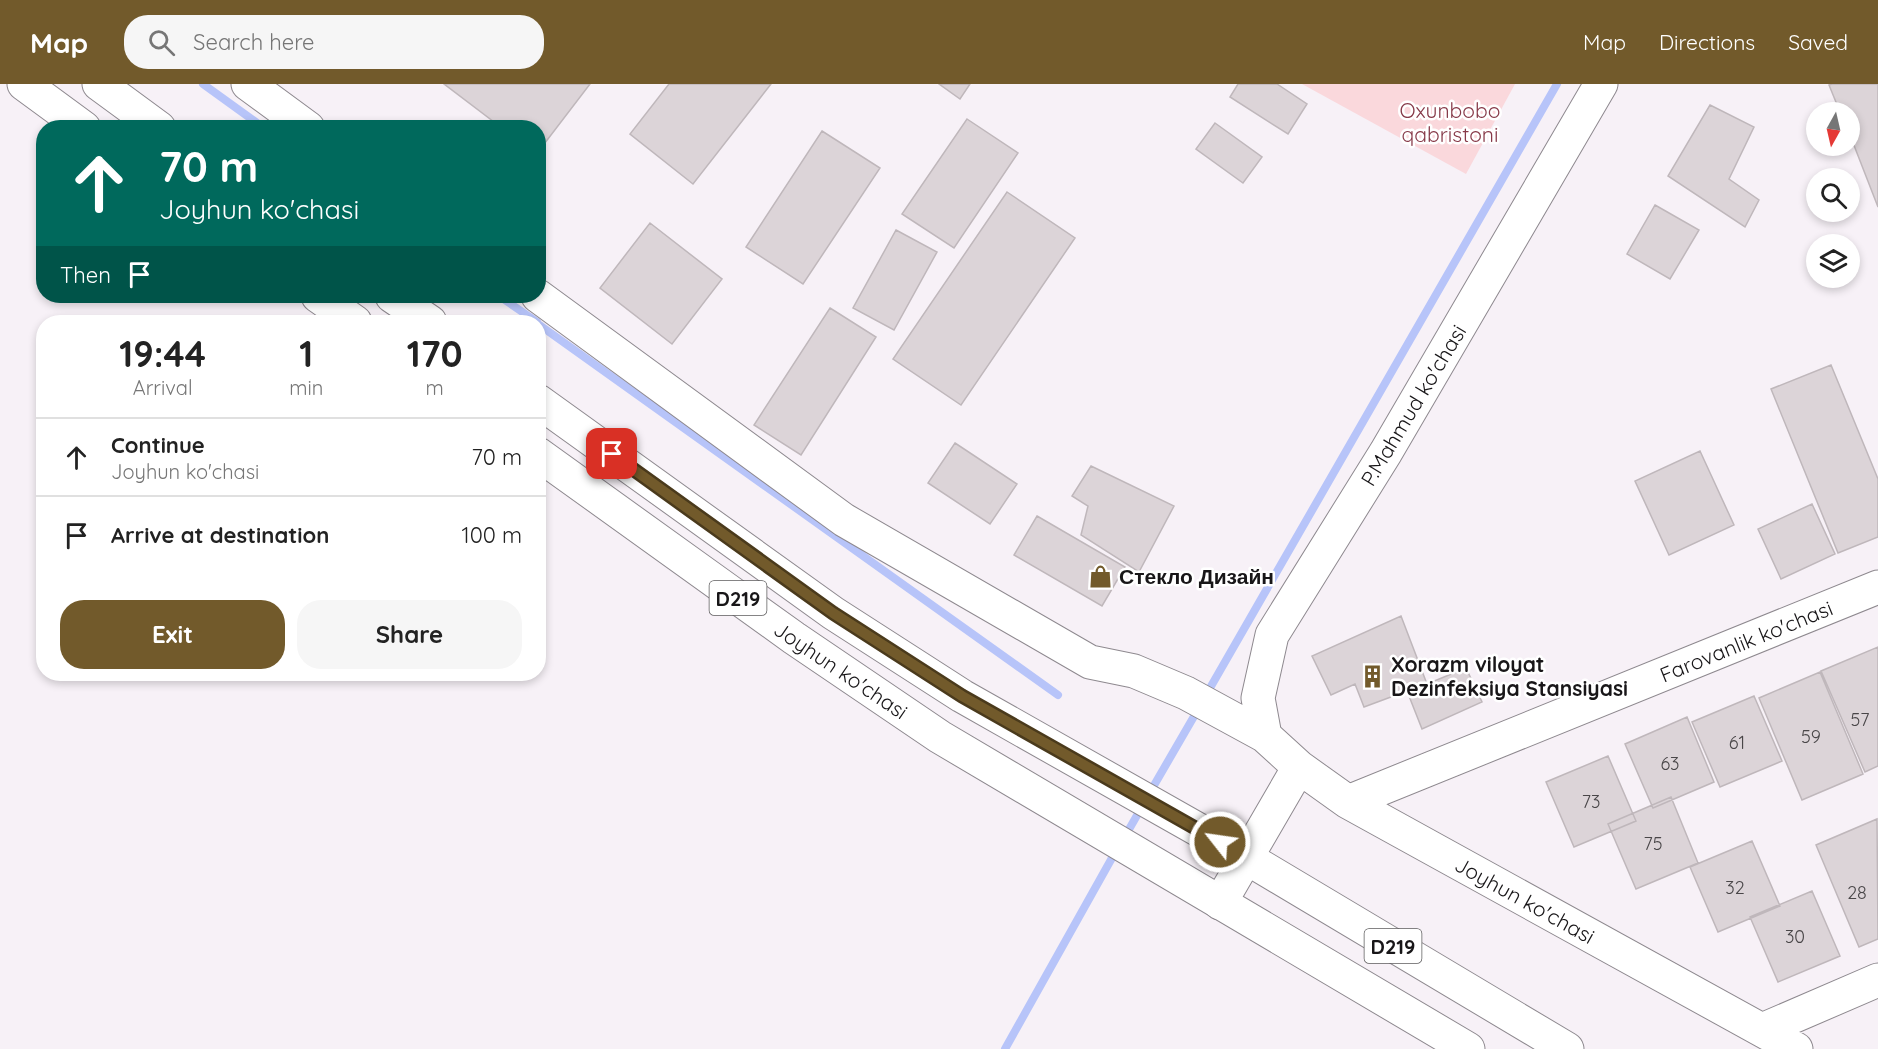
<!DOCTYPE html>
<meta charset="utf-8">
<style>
:root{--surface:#fff;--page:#f6f6f6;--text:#222;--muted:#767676;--line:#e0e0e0;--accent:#725a2b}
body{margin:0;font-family:Quicksand,sans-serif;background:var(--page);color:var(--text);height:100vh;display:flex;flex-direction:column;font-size:22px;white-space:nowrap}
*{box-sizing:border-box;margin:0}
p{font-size:20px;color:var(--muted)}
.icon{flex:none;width:33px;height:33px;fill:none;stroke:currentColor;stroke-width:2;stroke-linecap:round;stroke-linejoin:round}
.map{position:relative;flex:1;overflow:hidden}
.panel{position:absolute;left:36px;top:231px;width:510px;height:366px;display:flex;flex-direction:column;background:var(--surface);border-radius:24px;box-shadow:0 3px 9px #0003}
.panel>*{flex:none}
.guide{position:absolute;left:36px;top:36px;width:510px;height:183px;border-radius:24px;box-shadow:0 3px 9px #0003;background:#00695c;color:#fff;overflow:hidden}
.needle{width:39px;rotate:188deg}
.tools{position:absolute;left:1806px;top:18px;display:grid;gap:12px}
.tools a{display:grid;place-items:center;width:54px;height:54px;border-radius:50%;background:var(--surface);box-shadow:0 3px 9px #0003;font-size:30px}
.pin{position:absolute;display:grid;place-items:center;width:51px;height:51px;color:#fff;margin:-26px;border-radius:12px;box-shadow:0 3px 9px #0006}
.me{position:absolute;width:66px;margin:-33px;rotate:300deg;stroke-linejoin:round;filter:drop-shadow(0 0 4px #0008)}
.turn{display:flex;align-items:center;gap:21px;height:126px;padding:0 24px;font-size:27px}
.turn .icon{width:78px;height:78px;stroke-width:2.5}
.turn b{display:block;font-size:42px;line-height:51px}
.then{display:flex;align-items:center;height:57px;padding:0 24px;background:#0003;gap:12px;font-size:22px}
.eta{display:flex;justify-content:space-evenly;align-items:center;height:102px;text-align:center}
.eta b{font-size:36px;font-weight:800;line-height:42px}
.primary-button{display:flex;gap:12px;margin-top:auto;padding:12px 24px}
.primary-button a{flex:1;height:69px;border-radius:24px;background:var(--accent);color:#fff;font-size:24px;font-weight:800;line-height:69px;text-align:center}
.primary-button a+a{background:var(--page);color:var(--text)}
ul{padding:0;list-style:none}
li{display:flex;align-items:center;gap:18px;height:78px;padding:0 24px;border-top:2px solid var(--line)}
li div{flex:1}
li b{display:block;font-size:22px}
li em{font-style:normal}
header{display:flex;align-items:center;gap:36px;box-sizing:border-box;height:84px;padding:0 30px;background:var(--accent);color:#fff}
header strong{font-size:28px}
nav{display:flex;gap:33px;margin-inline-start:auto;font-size:21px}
.search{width:420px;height:54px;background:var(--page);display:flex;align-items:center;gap:15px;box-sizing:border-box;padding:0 21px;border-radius:24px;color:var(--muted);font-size:22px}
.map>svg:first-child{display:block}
.green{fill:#fad8dc}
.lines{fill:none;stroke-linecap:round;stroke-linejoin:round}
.stream{stroke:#b7c4f9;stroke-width:8}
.building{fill:#dcd4d8;stroke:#bfb7bb;stroke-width:1.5}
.minor-casing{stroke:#8e898f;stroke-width:35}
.major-casing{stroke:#8e898f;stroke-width:35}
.minor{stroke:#fff;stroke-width:33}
.major{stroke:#fff;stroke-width:33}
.route-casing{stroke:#4a3a1c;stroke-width:15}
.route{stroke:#725a2b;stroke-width:10}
.labels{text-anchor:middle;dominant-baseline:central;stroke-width:5;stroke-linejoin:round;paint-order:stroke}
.number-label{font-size:18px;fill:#494648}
.shield{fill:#fff;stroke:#5d5c5d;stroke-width:1.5}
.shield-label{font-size:20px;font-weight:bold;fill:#181618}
.park-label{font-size:21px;fill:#873a49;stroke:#fff}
.street-label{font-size:21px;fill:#181618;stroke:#fff}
.poi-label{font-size:21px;font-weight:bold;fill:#181618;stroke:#fff;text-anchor:start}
</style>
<header>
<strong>Map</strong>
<div class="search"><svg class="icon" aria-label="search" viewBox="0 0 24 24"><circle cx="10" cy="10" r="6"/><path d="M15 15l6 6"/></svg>Search here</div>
<nav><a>Map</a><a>Directions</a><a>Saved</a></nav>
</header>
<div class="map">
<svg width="1878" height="965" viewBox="0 0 1878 965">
<rect width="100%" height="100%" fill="#f7f1f7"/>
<path class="green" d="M1302,0H1515L1466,90Z"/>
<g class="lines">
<path class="stream" d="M203,0L264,44
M499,212L537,238
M538,240L1058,611
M1206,611L1557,0
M1149,710L1200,622
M1124,754L1143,721
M1005,965L1117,765"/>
</g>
<path class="building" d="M444,0H590L538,68V44H502Z
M669,0H771L693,100L630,50Z
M939,0H970L960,15Z
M1238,0H1277L1307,20L1288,50L1230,13Z
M1832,0H1878V123L1850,51V28H1840L1829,1Z
M1710,21L1754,43L1729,95L1759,116L1745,143L1668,92Z
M967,35L1018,69L954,164L902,130Z
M1215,39L1262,73L1243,99L1196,65Z
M822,47L880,84L803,200L746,163Z
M1007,108L1075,154L961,321L893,275Z
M1655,121L1699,146L1670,195L1627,170Z
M650,139L722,195L672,260L600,204Z
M896,146L937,168L894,246L853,224Z
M830,224L876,253L801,371L754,341Z
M1831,281L1878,395V453L1838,469L1771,305Z
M955,359L1017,400L990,440L928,399Z
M1700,367L1734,441L1669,471L1635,397Z
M1091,382L1174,422L1139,488L1081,451L1088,422L1072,412Z
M1812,420L1835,470L1781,495L1758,445Z
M1037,432L1125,483L1102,522L1014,471Z
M1401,532L1427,600L1466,584L1482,618L1422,645L1407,607L1364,623L1355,600L1331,611L1312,572Z
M1878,563V682L1865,688L1821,587Z
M1820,588L1863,690L1802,716L1759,614Z
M1754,612L1782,677L1720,703L1692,638Z
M1687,633L1714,698L1653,724L1625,660Z
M1608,672L1636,737L1574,763L1546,698Z
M1671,713L1698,779L1636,805L1608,740Z
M1877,735L1878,855L1859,863L1816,761Z
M1752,757L1780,822L1718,848L1690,783Z
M1812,807L1840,872L1778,898L1750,833Z"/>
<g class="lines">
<defs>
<path id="minor" d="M248,0L308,44
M538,212L844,436L1090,578L1134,587L1186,609L1265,652L1299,683L1348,718L1796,965
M1265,652L1258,614L1272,551L1386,368L1601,0
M1348,718L1878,503
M1220,819L1299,683
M1762,946L1878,896"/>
<path id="major" d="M24,0L84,44
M99,0L159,44
M318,212L355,238
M392,212L430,238
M538,317L833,529L962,612L1220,758L1567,965
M538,370L794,554L940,653L1468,965"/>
</defs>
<use href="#minor" class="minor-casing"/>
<use href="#major" class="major-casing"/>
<use href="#minor" class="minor"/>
<use href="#major" class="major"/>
</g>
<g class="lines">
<defs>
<path id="route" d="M612,370L833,529L962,612L1220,758"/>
</defs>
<use href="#route" class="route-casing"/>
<use href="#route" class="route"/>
</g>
<defs>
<symbol id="shop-bare" viewBox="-9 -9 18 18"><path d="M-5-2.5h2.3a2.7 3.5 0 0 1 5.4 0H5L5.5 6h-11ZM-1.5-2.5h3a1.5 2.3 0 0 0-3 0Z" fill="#725a2b" stroke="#fff" stroke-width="2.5" paint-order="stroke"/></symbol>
<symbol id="building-bare" viewBox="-9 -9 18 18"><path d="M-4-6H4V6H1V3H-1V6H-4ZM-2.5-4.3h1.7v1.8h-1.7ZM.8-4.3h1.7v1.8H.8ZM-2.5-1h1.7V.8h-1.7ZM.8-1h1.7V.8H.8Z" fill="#725a2b" stroke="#fff" stroke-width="2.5" paint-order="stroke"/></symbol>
</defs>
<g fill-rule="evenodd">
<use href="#shop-bare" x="1084" y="476" width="33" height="33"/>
<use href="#building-bare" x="1356" y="576" width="33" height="33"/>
</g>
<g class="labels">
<g class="number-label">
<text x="1860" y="635">57</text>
<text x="1811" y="652">59</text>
<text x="1737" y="658">61</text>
<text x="1670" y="679">63</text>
<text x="1591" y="717">73</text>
<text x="1653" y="759">75</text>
<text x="1735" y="803">32</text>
<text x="1857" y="808">28</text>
<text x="1795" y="852">30</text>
</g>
<g class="shield">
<rect x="709.5" y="497" width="57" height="34" rx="4.5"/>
<rect x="1364.5" y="845" width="57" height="34" rx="4.5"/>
</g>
<g class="shield-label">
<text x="738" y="514">D219</text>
<text x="1393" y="862">D219</text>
</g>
<g class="park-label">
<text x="1450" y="26">Oxunbobo<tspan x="1450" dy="24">qabristoni</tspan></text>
</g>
<g class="street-label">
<text transform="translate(1413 321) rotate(-59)">P.Mahmud ko'chasi</text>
<text transform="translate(1746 557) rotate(-22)">Farovanlik ko'chasi</text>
<text transform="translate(841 586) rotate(34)">Joyhun ko'chasi</text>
<text transform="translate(1525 816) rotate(29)">Joyhun ko'chasi</text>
</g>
<g class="poi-label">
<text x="1119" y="492">Стекло Дизайн</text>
<text x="1391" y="580">Xorazm viloyat<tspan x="1391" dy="24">Dezinfeksiya Stansiyasi</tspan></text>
</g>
</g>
</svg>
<div class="tools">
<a><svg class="needle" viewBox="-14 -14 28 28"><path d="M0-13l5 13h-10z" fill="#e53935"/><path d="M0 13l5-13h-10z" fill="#767676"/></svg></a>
<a><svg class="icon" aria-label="search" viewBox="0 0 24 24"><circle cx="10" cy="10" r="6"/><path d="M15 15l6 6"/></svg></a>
<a><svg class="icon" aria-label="layers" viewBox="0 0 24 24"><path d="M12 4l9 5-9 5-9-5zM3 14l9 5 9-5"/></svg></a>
</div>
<div class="pin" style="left:612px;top:370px;background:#d93025"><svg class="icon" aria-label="arrive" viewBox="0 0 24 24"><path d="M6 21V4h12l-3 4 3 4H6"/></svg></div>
<svg class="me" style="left:1220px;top:758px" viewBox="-20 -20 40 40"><circle r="17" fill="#725a2b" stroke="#fff" stroke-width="3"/><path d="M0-11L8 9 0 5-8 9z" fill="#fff"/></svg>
<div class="guide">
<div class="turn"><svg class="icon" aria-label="ahead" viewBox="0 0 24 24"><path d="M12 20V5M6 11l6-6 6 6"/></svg><div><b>70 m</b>Joyhun ko'chasi</div></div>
<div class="then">Then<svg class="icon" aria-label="arrive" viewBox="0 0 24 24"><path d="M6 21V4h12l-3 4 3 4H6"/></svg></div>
</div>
<section class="panel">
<div class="eta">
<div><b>19:44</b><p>Arrival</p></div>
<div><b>1</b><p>min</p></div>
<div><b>170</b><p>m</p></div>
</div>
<ul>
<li><svg class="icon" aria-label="ahead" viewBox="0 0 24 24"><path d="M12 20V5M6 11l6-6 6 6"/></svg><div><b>Continue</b><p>Joyhun ko'chasi</p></div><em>70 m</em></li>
<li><svg class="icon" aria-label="arrive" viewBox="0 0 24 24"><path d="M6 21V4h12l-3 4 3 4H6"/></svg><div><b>Arrive at destination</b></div><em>100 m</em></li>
</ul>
<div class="primary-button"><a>Exit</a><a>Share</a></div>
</section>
</div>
